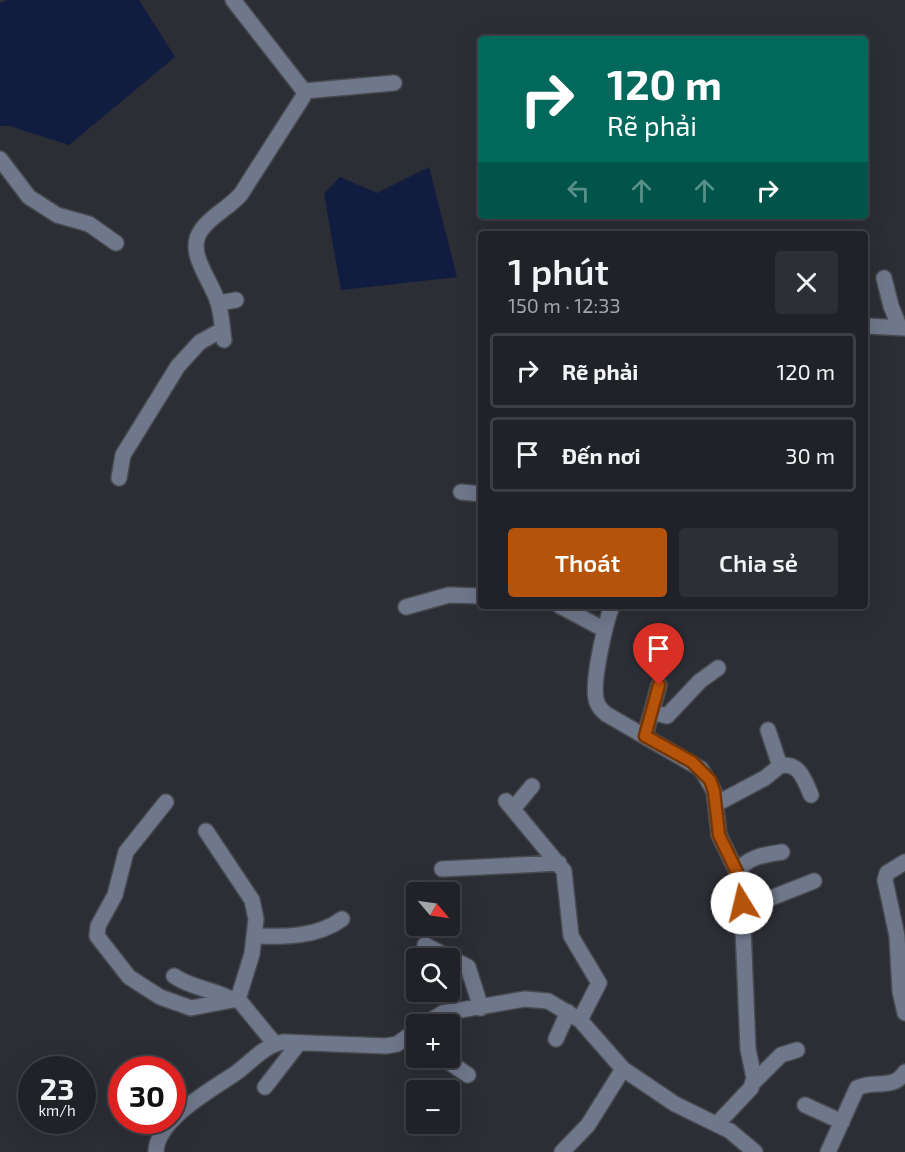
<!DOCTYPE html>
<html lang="vi">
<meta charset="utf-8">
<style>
:root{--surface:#212228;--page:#2d2f34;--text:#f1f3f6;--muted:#a2a4a8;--line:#3e3f45;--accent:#b45309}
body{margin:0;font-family:"Exo 2",sans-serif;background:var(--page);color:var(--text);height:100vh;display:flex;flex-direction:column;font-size:22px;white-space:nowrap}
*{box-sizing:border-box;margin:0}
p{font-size:20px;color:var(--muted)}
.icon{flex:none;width:33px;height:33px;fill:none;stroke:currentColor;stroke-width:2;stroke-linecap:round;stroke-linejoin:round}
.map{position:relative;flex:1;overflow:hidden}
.sheet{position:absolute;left:478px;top:231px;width:390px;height:378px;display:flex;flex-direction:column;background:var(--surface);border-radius:6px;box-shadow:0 6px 24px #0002,0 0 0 2px var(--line)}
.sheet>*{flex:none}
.guide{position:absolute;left:478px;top:36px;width:390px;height:183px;border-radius:6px;box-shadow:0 6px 24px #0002,0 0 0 2px var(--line);background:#00695c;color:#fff;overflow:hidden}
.needle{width:39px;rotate:119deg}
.fabs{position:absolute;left:406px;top:882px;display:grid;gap:12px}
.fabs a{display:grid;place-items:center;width:54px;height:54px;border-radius:6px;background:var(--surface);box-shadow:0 6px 24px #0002,0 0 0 2px var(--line);font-size:30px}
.speed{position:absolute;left:18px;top:1056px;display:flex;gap:12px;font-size:30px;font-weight:700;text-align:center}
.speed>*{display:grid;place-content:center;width:78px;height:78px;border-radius:50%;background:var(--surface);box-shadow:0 6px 24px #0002,0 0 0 2px var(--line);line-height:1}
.speed small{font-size:15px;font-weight:400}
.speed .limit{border:9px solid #d22;background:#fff;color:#111}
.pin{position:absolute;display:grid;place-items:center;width:51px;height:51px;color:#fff;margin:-62px -26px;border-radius:50% 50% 50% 0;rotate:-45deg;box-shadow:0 0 6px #0007}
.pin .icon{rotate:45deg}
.me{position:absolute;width:66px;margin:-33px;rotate:351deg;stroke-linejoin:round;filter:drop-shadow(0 0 4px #0008)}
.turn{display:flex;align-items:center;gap:21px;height:126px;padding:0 30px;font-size:27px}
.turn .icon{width:78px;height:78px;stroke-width:2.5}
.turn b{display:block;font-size:42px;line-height:51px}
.lanes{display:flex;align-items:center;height:57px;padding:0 30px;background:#0003;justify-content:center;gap:30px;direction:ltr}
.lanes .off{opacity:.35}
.round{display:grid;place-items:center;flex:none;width:63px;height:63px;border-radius:6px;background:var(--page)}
.summary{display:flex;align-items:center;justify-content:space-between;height:102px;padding:0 30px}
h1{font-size:36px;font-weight:600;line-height:45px}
.action{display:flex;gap:12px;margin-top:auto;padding:12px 30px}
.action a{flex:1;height:69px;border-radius:6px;background:var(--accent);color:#fff;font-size:24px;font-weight:600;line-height:69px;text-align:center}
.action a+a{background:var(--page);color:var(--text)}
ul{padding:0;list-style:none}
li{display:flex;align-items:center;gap:18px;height:75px;margin:0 12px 9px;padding:0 18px;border:3px solid var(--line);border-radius:6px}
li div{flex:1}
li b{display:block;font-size:22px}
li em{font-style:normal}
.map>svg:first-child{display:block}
.water{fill:#111c41}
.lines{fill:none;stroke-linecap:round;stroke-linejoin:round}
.minor-casing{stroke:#484a50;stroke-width:18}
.minor{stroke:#6f778b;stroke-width:15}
.route-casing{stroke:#753606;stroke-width:15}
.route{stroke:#b45309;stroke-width:10}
</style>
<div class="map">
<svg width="905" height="1152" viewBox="0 0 905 1152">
<rect width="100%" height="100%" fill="#2c2e35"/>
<path class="water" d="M7,0H139L175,57L69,145L10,126H0V3Z
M429,167L457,277L341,290L324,194L340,177L377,193Z"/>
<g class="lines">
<defs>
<path id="minor" d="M304,91L394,83
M0,159L29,197L57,215L89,224L116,243
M884,278L891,306L899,326
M219,303L236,300
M866,326L905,328
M224,340C222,328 222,315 218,303C212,280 184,252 202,229C212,215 229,208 241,194L303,97L304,91L233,0
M119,478L123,455L178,366L200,342L222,330
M461,492L482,494
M560,606L605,630
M612,606C605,624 592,681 596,699C597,705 600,709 606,714L701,769L714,791L719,835L737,872L742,903L748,1049L754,1078L751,1088L717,1124
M406,607L449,595L482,596
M652,712L667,716L700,681L718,668
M645,736L659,685
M780,766C799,761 805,781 811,795
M506,801L564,871L571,936L599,983L580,1020
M166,802L126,852L115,895L98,926L97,936L129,977L160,997L191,1008L238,999
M716,804L765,778L780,766L768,730
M513,809L532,786
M206,831L252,900L256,919L252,954L238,999L275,1044
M905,862L887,873L885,880L897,936L900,991L905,1013
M442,869L559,863
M737,872C749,856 764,855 782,852
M743,909L814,881
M256,936C285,937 318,937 342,919
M425,945L468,967L481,1008
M174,976C193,989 214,989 233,1000
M425,1024L443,1013L525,999L548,1001L580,1020L623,1069L675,1104L730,1131L755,1152
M556,1039L568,1012
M443,1058L468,1075
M753,1083L781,1055L797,1050
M265,1087L299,1043
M805,1105L842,1122
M156,1152C156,1121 210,1090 233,1075C250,1064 262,1046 283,1042L386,1046L397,1044L417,1030
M562,1152L588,1125L623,1069
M828,1152L857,1088C874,1079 893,1091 905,1072"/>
</defs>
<use href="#minor" class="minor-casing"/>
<use href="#minor" class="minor"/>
</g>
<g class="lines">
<defs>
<path id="route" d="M659,685L645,736L692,762L710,780L714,791L719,835L737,872L742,903"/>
</defs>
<use href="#route" class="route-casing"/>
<use href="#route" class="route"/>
</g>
</svg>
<div class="fabs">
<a><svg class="needle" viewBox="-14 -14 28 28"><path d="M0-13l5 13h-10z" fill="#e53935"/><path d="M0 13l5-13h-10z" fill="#a2a4a8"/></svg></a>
<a><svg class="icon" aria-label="search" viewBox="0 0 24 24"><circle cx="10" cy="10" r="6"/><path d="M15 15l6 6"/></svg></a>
<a>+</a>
<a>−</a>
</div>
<div class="speed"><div>23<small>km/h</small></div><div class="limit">30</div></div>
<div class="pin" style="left:659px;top:685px;background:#d93025"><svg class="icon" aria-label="arrive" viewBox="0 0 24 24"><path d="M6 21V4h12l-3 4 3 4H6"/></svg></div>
<svg class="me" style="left:742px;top:903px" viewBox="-20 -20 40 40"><circle r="19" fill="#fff"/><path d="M0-13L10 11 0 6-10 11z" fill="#b45309"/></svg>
<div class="guide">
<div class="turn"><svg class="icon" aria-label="right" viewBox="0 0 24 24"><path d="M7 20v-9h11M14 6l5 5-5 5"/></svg><div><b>120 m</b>Rẽ phải</div></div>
<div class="lanes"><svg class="icon off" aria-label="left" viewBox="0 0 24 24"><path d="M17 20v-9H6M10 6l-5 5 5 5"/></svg><svg class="icon off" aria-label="ahead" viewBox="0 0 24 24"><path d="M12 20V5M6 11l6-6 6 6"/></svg><svg class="icon off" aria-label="ahead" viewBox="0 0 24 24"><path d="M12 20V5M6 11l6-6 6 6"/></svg><svg class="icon" aria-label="right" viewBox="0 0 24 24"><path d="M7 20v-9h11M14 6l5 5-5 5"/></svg></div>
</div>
<section class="sheet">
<div class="summary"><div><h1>1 phút</h1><p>150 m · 12:33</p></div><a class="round"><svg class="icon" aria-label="close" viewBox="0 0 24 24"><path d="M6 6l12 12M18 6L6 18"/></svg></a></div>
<ul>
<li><svg class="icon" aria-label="right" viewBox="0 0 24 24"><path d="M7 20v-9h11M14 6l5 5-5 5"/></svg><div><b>Rẽ phải</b></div><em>120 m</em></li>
<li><svg class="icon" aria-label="arrive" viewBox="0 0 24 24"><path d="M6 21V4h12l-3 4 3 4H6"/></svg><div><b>Đến nơi</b></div><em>30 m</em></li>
</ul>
<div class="action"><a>Thoát</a><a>Chia sẻ</a></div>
</section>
</div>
